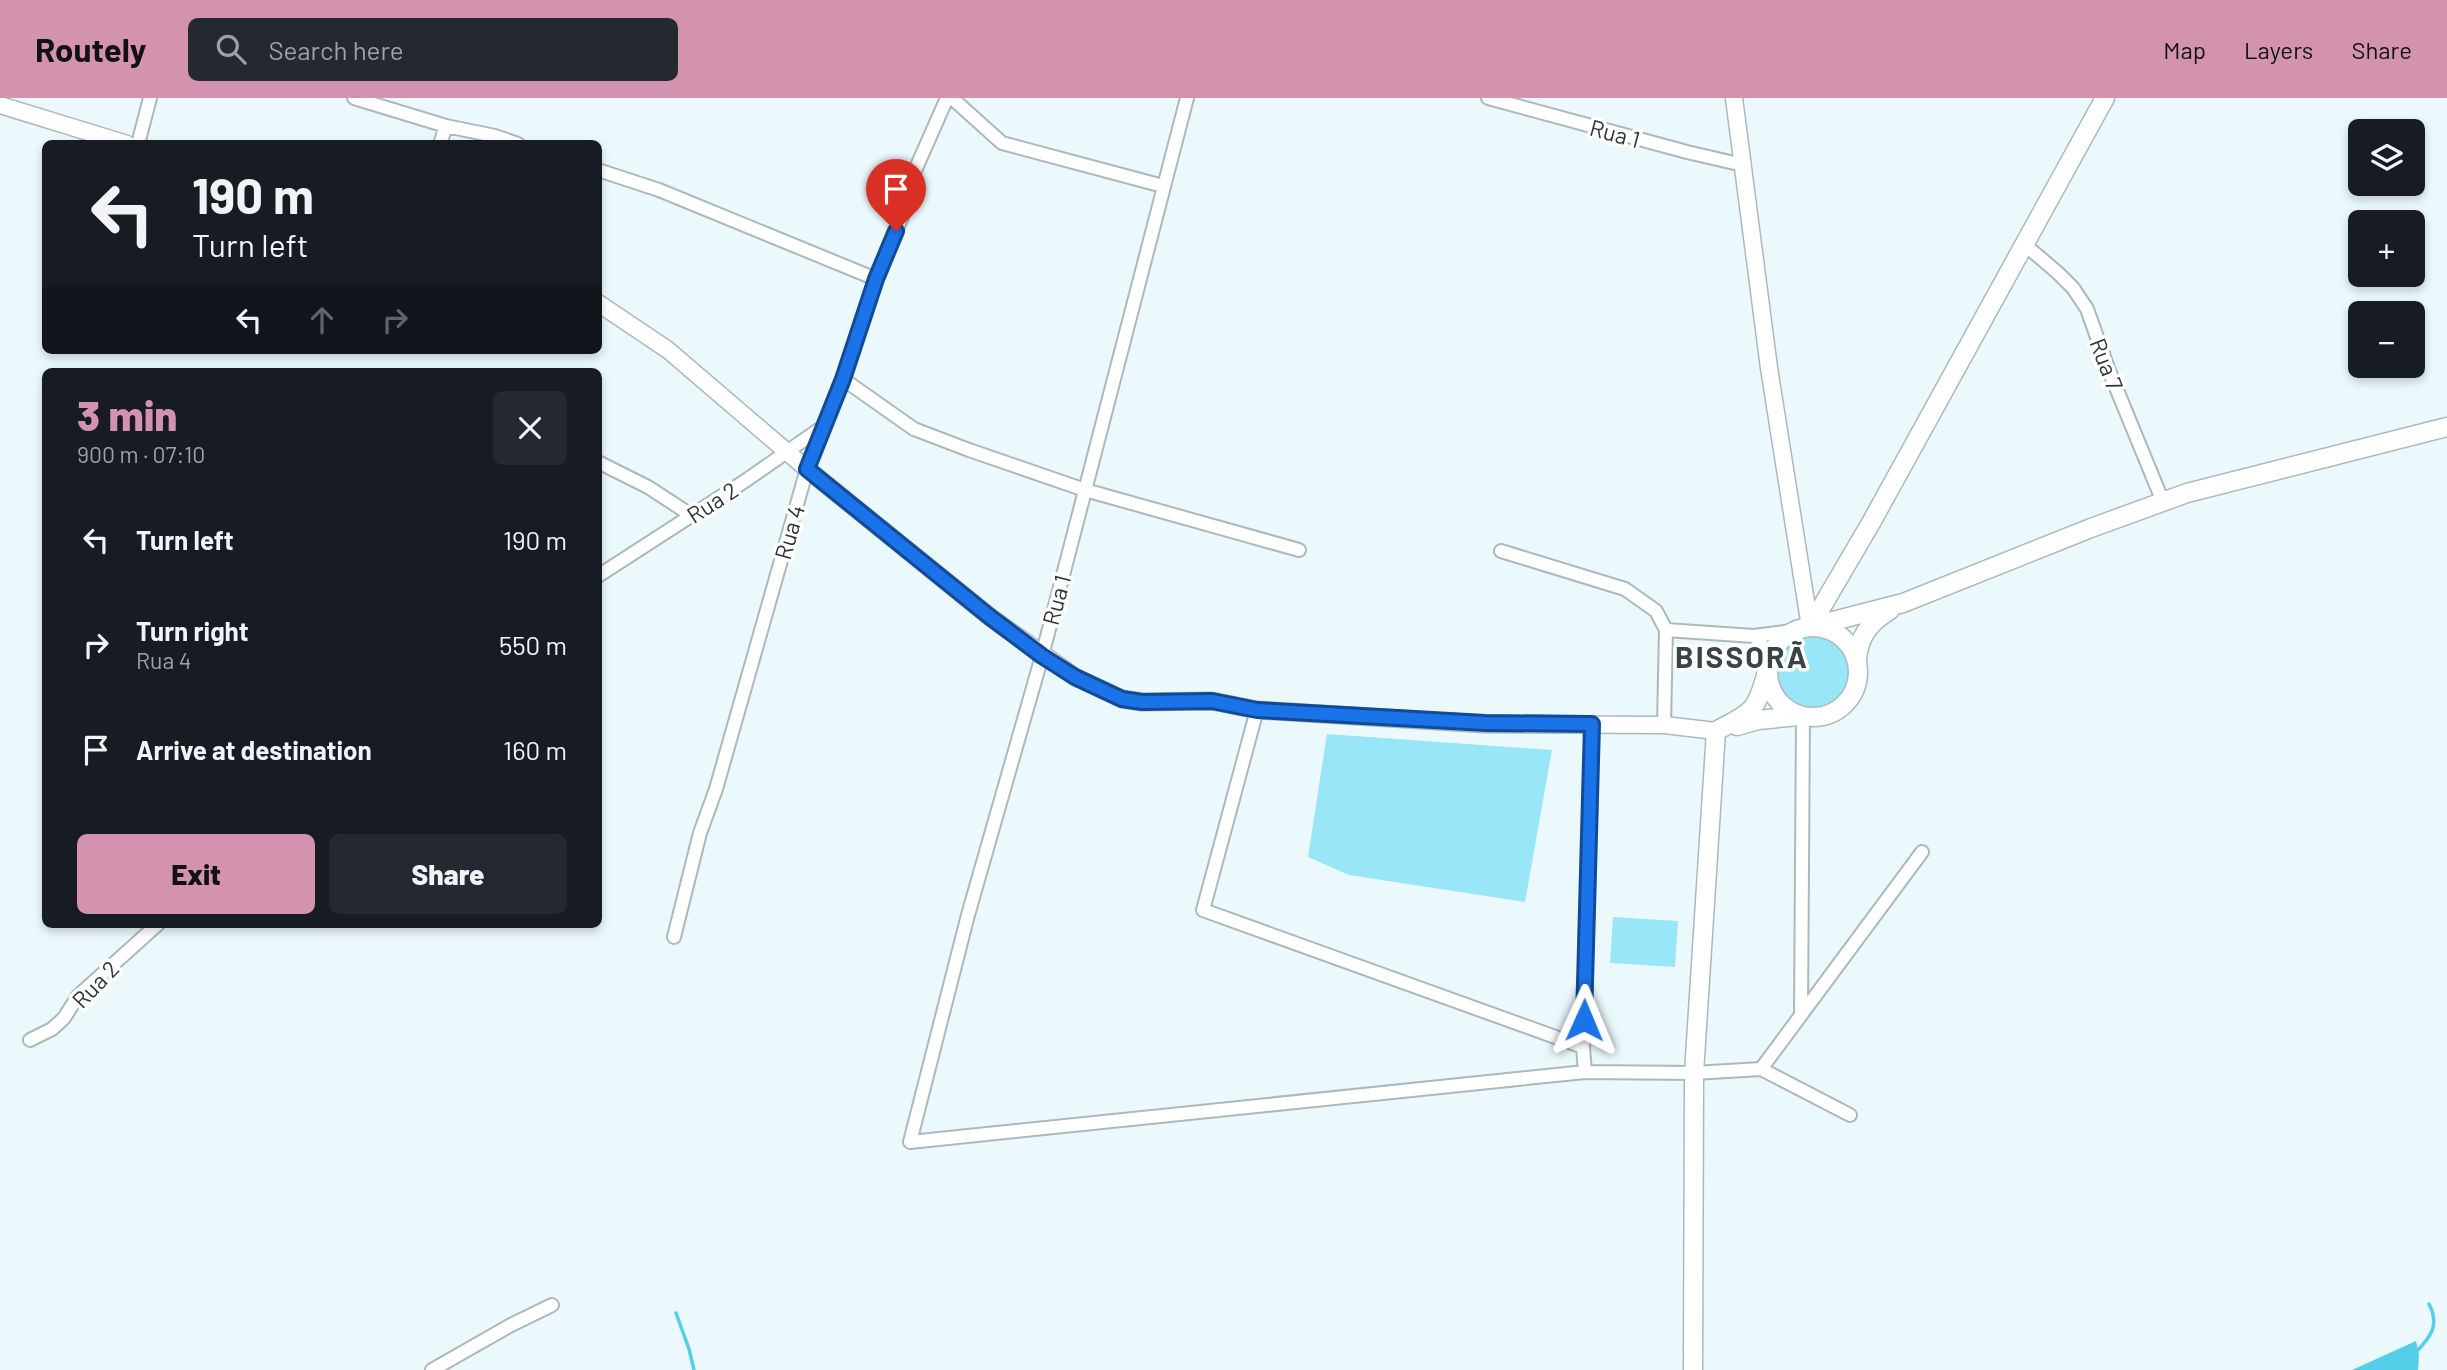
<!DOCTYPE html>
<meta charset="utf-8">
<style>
:root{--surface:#171b24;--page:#242831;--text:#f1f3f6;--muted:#9ea1a6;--accent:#d393ae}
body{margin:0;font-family:Barlow,sans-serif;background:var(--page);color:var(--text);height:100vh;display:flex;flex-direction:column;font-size:26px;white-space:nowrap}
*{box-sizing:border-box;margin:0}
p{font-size:23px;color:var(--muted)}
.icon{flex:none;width:38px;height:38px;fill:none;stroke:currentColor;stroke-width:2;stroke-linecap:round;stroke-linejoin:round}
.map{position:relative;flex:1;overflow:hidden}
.side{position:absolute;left:42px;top:270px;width:560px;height:560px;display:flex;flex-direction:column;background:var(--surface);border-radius:10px;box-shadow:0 4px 10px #0003}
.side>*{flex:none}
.guide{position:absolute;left:42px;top:42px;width:560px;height:214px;border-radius:10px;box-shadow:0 4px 10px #0003;background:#171b24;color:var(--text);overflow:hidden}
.buttons{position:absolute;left:2348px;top:21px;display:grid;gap:14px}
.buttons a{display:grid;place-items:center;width:77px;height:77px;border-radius:10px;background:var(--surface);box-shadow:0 4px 10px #0003;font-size:35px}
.pin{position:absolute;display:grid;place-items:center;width:60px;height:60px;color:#fff;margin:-72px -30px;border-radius:50% 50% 50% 0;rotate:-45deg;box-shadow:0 0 7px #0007}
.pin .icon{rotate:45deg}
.me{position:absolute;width:77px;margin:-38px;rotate:1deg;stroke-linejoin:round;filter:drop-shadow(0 0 5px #0008)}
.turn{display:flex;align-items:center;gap:24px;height:147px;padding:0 35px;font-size:32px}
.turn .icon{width:91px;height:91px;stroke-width:2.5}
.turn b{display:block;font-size:49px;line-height:60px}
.lanes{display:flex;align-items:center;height:66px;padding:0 35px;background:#0003;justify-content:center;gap:35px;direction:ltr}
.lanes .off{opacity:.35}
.round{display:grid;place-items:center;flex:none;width:74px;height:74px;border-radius:10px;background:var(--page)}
.head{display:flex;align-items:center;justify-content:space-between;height:119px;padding:0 35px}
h1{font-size:42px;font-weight:800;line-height:52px;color:var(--accent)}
.primary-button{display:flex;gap:14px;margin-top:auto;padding:14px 35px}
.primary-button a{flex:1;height:80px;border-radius:10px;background:var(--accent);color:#111;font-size:28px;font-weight:800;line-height:80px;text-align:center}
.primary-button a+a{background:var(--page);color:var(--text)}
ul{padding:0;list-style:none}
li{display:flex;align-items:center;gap:21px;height:105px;padding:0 35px}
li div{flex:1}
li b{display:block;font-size:26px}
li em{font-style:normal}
header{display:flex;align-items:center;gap:42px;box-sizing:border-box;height:98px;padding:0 35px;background:var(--accent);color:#111}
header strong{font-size:33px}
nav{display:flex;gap:38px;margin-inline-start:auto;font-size:24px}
.search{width:490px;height:63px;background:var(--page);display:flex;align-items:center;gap:18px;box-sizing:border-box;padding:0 24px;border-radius:10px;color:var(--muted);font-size:26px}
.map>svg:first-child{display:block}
.green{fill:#99e6f9}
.water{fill:#54cfea}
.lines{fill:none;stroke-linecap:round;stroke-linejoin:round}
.stream{stroke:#54cfea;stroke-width:3.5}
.minor-casing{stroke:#acb9bc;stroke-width:16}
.tertiary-casing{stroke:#acb9bc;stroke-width:19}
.secondary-casing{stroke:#acb9bc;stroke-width:21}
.minor{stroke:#fff;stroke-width:12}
.tertiary{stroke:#fff;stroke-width:16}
.secondary{stroke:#fff;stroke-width:18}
.route-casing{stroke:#114b97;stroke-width:18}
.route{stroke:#1a73e8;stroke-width:12}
.labels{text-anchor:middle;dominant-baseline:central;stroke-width:7;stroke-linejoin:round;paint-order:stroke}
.street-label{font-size:23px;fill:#2f3536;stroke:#fff}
.district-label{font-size:30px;font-weight:bold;letter-spacing:2px;fill:#394447;stroke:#fff}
</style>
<header>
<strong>Routely</strong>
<div class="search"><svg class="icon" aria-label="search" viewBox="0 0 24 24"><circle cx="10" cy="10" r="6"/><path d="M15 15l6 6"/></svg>Search here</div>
<nav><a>Map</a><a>Layers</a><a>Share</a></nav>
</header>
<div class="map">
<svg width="2447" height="1272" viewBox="0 0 2447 1272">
<rect width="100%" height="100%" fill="#ebf9fc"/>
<path class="green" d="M1776 574a37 37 0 1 1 74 0a37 37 0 1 1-74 0Z
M1327,636L1552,652L1525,804L1349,777L1308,759Z
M1613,819L1678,823L1675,869L1610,865Z"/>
<path class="water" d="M2416,1243L2419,1257L2418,1272H2352Z"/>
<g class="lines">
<path class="stream" d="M676,1215L689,1251L694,1272
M2415,1255C2431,1239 2440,1227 2429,1206"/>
<defs>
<path id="minor" d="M354,0L446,28L495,38L518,46
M952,0L1002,45L1163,88
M1187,0L1042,558L968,817L910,1044L1585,974L1694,975L1761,971L1850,1017
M1488,0L1687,54L1743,67
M138,46L150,0
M440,46L446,28
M598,72L659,92L876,181
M2024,146L2058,175L2073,190L2087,211L2108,270L2163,404
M843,281L914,331L969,352L1085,392L1299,452
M598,364L648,389L691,417
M1501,453L1625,491L1656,513L1666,532L1664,627
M598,478L745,383L824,328
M1666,532L1754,538L1793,533
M1754,538L1764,549L1768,565
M1257,612L1203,812L1583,949
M674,839L700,735L716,691L807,371L843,281L876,181L906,109L913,77L947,0
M1801,916L1803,618
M30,942L52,931L64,920L78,898L158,826
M1761,971L1922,754
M1585,974L1583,949L1592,626
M432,1272L511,1227L552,1207"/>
<path id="tertiary" d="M1734,0L1769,270L1810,529
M0,7L127,46
M598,205L668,252L807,371L990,519L1075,579L1122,601L1142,604L1212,603L1257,612L1484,626L1664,627L1716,633"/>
<path id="secondary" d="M1768 574a45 45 0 1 1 90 0a45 45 0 1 1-90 0Z
M1810,529L1903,505L2091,430L2187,395L2447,329
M1810,529L1872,423L2105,0
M1857,563C1858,539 1870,524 1890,512
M1737,628L1758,622L1799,618
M1716,633C1749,615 1756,616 1766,577
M1693,1272L1694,975L1716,633"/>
</defs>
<use href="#minor" class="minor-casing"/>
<use href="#tertiary" class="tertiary-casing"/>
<use href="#secondary" class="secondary-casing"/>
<use href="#minor" class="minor"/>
<use href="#tertiary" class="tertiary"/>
<use href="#secondary" class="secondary"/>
</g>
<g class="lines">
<defs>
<path id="route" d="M896,133L876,181L843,281L807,371L990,519L1042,558L1075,579L1122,601L1142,604L1212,603L1257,612L1485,625L1592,626L1584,922"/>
</defs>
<use href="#route" class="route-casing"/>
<use href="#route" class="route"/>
</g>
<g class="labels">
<g class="street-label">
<text transform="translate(1615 35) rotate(15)">Rua 1</text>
<text transform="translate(2107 266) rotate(69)">Rua 7</text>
<text transform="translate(712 404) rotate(-33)">Rua 2</text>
<text transform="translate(789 434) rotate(-74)">Rua 4</text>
<text transform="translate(1056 502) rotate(-75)">Rua 1</text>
<text transform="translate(95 886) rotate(-46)">Rua 2</text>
</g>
<g class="district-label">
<text x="1742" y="558">BISSORÃ</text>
</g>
</g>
</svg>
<div class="buttons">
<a><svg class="icon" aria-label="layers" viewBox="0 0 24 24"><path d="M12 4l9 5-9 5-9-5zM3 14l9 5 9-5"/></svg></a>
<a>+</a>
<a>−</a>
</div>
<div class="pin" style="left:896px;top:133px;background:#d93025"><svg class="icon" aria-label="arrive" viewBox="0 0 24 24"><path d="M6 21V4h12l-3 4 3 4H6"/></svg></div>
<svg class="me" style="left:1584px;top:922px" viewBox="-20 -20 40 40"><path d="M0-17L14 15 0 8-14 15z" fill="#1a73e8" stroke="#fff" stroke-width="4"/></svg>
<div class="guide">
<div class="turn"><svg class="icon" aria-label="left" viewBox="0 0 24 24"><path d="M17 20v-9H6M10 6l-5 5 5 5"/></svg><div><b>190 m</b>Turn left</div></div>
<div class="lanes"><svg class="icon" aria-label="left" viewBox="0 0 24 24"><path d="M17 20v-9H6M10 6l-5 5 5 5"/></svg><svg class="icon off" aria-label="ahead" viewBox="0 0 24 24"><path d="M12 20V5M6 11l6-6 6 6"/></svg><svg class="icon off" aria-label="right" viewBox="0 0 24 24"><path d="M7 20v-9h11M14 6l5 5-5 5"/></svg></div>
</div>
<section class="side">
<div class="head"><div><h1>3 min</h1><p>900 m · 07:10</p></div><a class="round"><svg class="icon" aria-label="close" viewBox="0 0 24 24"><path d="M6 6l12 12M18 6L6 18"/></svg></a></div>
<ul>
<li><svg class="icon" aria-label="left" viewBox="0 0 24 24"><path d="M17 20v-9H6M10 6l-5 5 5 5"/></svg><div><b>Turn left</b></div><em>190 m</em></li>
<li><svg class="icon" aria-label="right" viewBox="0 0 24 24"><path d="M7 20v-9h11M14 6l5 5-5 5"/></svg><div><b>Turn right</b><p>Rua 4</p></div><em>550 m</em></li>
<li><svg class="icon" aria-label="arrive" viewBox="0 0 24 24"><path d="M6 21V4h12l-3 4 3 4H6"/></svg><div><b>Arrive at destination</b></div><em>160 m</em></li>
</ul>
<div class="primary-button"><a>Exit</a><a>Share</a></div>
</section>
</div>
